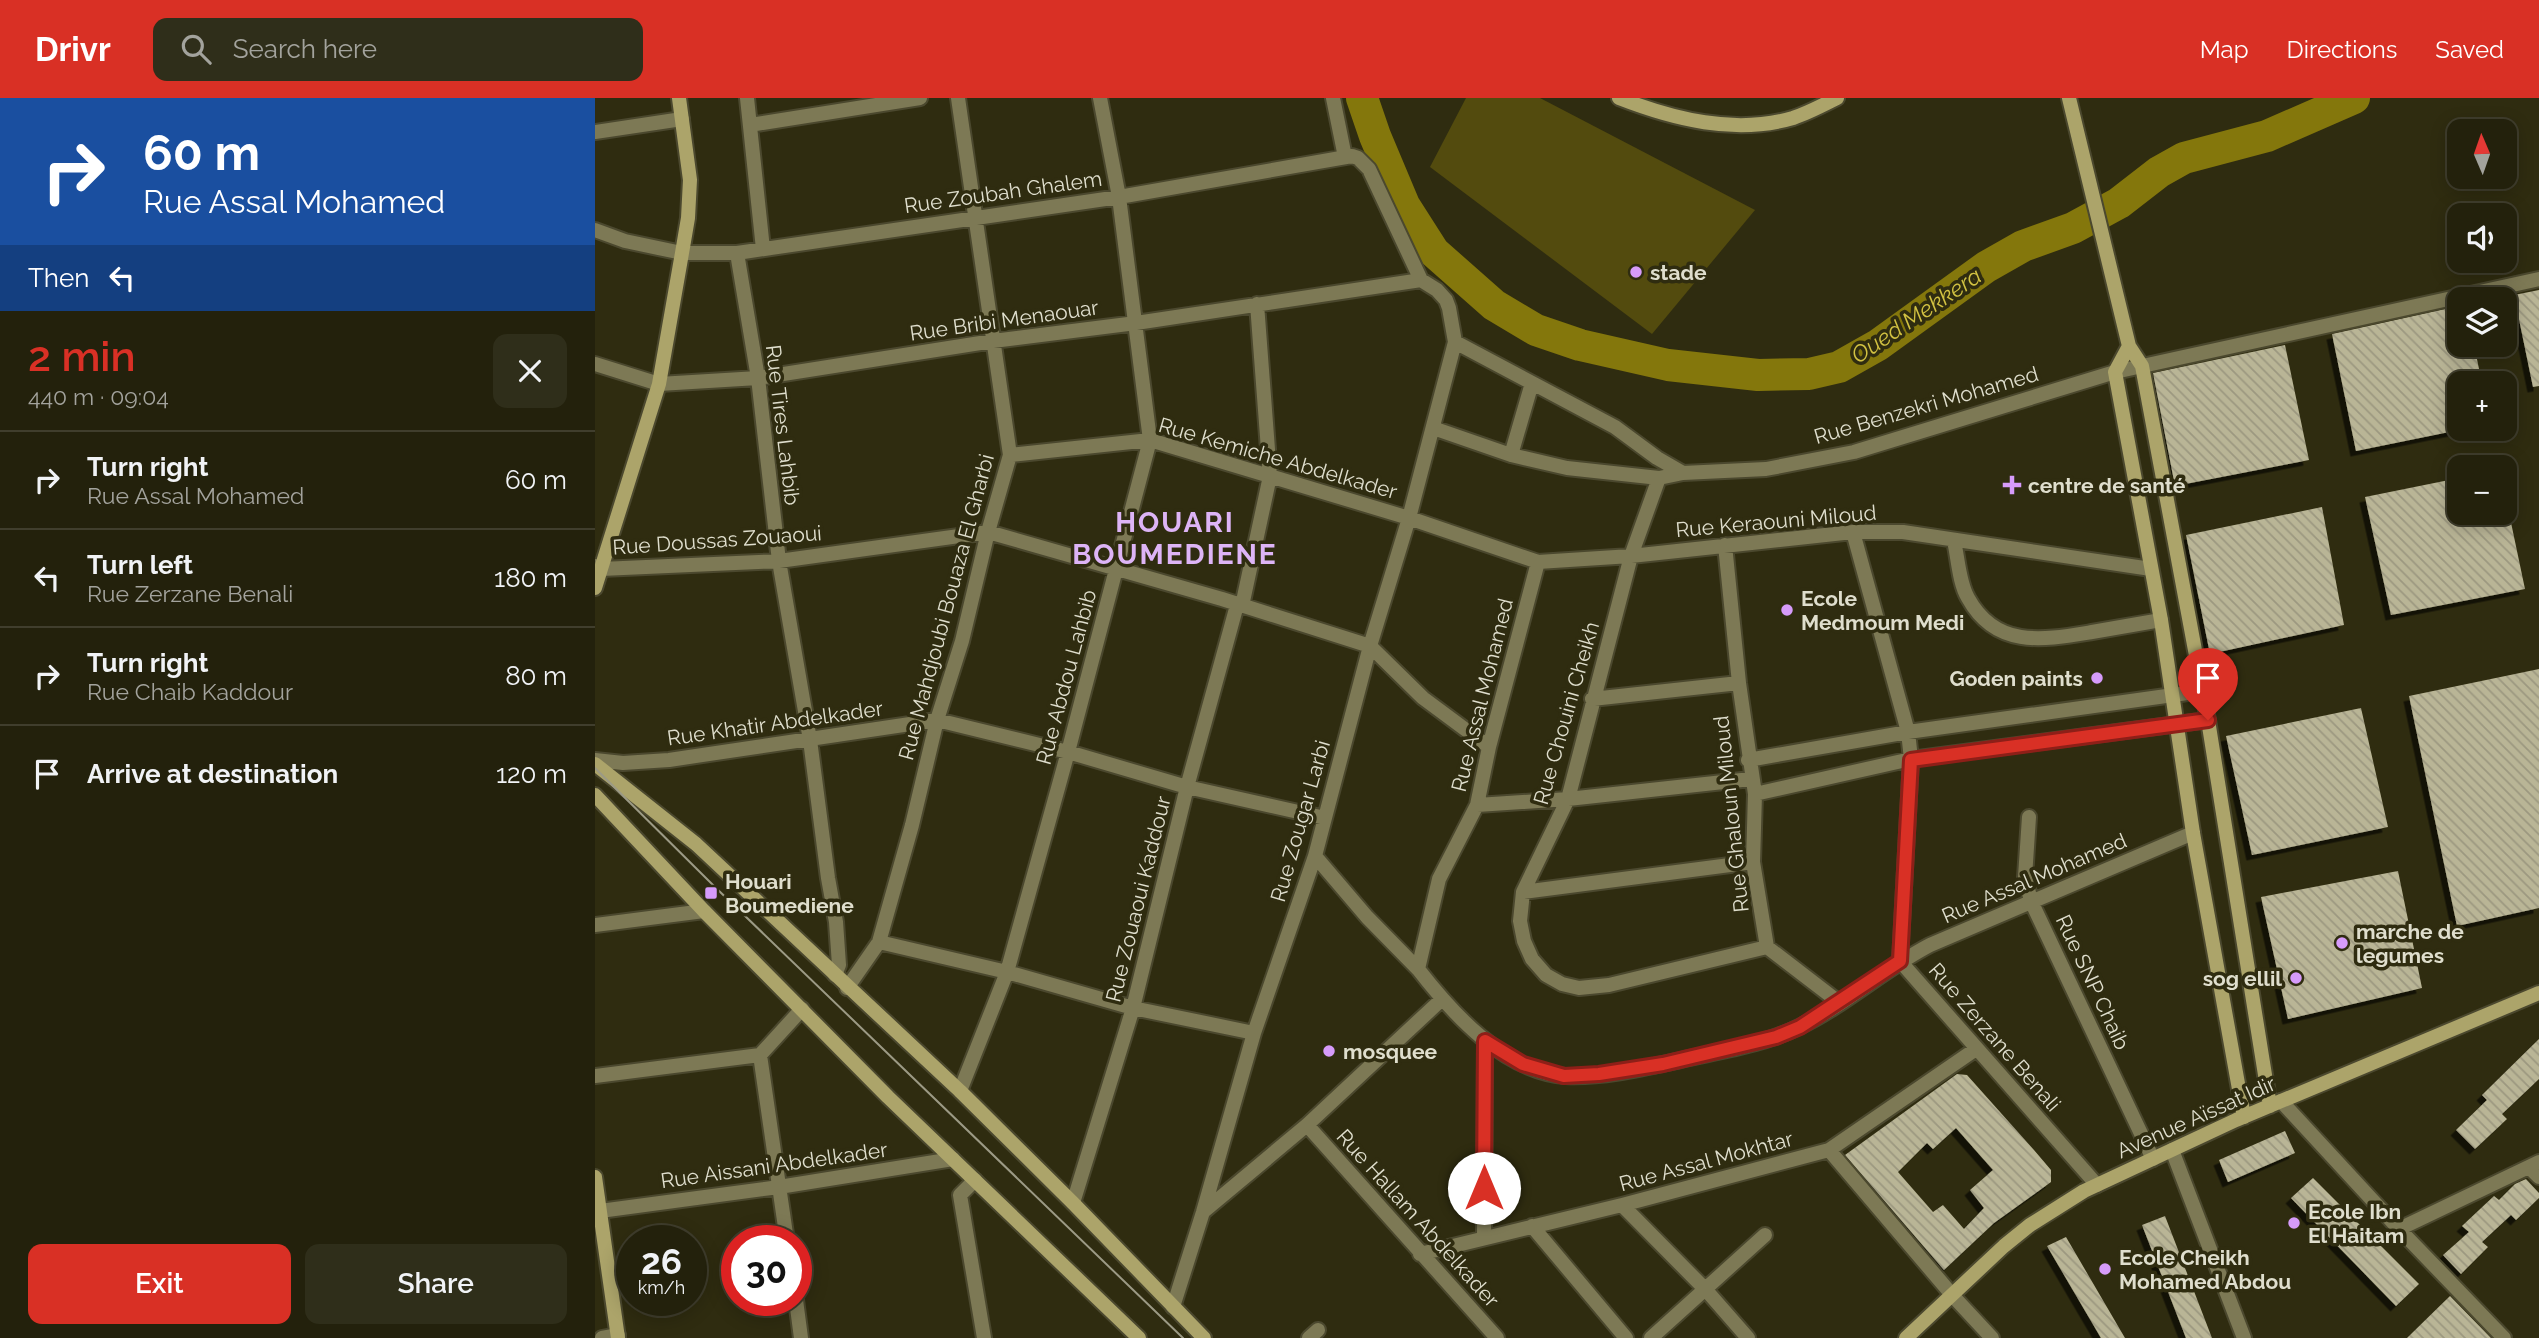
<!DOCTYPE html>
<meta charset="utf-8">
<style>
:root{--surface:#23210c;--page:#2f2e1a;--text:#f1f3f6;--muted:#a3a39d;--line:#403e2d;--accent:#d93025}
body{margin:0;font-family:Raleway,sans-serif;background:var(--page);color:var(--text);height:100vh;display:flex;flex-direction:column;font-size:26px;white-space:nowrap}
*{box-sizing:border-box;margin:0}
p{font-size:23px;color:var(--muted)}
.icon{flex:none;width:38px;height:38px;fill:none;stroke:currentColor;stroke-width:2;stroke-linecap:round;stroke-linejoin:round}
.map{position:relative;flex:1;overflow:hidden}
.side{display:flex;flex-direction:column;background:var(--surface);width:595px}
.side>*{flex:none}
.banner{background:#1a4fa0;color:#fff;overflow:hidden}
.needle{width:46px;rotate:358deg}
.buttons{position:absolute;left:1852px;top:21px;display:grid;gap:14px}
.buttons a{display:grid;place-items:center;width:70px;height:70px;border-radius:14px;background:var(--surface);box-shadow:0 4px 18px #0003,0 0 0 2px var(--line);font-size:35px}
.speed{position:absolute;left:21px;top:1127px;display:flex;gap:14px;font-size:35px;font-weight:700;text-align:center}
.speed>*{display:grid;place-content:center;width:91px;height:91px;border-radius:50%;background:var(--surface);box-shadow:0 4px 18px #0003,0 0 0 2px var(--line);line-height:1}
.speed small{font-size:18px;font-weight:400}
.speed .limit{border:10px solid #d22;background:#fff;color:#111}
.pin{position:absolute;display:grid;place-items:center;width:60px;height:60px;color:#fff;margin:-72px -30px;border-radius:50% 50% 50% 0;rotate:-45deg;box-shadow:0 0 7px #0007}
.pin .icon{rotate:45deg}
.me{position:absolute;width:77px;margin:-38px;rotate:0deg;stroke-linejoin:round;filter:drop-shadow(0 0 5px #0008)}
.turn{display:flex;align-items:center;gap:24px;height:147px;padding:0 28px;font-size:32px}
.turn .icon{width:91px;height:91px;stroke-width:2.5}
.turn b{display:block;font-size:49px;line-height:60px}
.then{display:flex;align-items:center;height:66px;padding:0 28px;background:#0003;gap:14px;font-size:26px}
.round{display:grid;place-items:center;flex:none;width:74px;height:74px;border-radius:14px;background:var(--page)}
.headline{display:flex;align-items:center;justify-content:space-between;height:119px;padding:0 28px}
h1{font-size:42px;font-weight:600;line-height:52px;color:var(--accent)}
.primary-button{display:flex;gap:14px;margin-top:auto;padding:14px 28px}
.primary-button a{flex:1;height:80px;border-radius:14px;background:var(--accent);color:#fff;font-size:28px;font-weight:600;line-height:80px;text-align:center}
.primary-button a+a{background:var(--page);color:var(--text)}
ul{padding:0;list-style:none}
li{display:flex;align-items:center;gap:21px;height:98px;padding:0 28px;border-top:2px solid var(--line)}
li div{flex:1}
li b{display:block;font-size:26px}
li em{font-style:normal}
header{display:flex;align-items:center;gap:42px;box-sizing:border-box;height:98px;padding:0 35px;background:var(--accent);color:#fff}
header strong{font-size:33px}
nav{display:flex;gap:38px;margin-inline-start:auto;font-size:24px}
.search{width:490px;height:63px;background:var(--page);display:flex;align-items:center;gap:18px;box-sizing:border-box;padding:0 24px;border-radius:14px;color:var(--muted);font-size:26px}
main{display:flex;flex:1;min-height:0}
.map>svg:first-child{display:block}
.pitch{fill:#534b0e}
.lines{fill:none;stroke-linecap:round;stroke-linejoin:round}
.river{stroke:#84770c;stroke-width:32}
.building{fill:url(#building-back-hatch);fill-rule:evenodd;filter:url(#shadow)}
.street-casing{stroke:#4b482e;stroke-width:18}
.secondary-casing{stroke:#4b482e;stroke-width:18}
.street{stroke:#7d7955;stroke-width:14}
.secondary{stroke:#aca46a;stroke-width:14}
.tram{stroke:#9c9a85;stroke-width:2}
.route-casing{stroke:#8d1f18;stroke-width:18}
.route{stroke:#d93025;stroke-width:12}
.poi-dot{fill:#d69bfa;stroke:#2f2c10;stroke-width:2.5}
.labels{text-anchor:middle;dominant-baseline:central;stroke-width:7;stroke-linejoin:round;paint-order:stroke}
.street-label{font-size:21px;fill:#dfdecd;stroke:#2f2c10}
.poi-label{font-size:21px;font-weight:bold;fill:#dfdecd;stroke:#2f2c10;text-anchor:start}
.water-label{font-size:23px;font-style:italic;fill:#d2c242;stroke:#2f2c10}
.district-label{font-size:28px;font-weight:bold;letter-spacing:2px;fill:#ddb4f6;stroke:#2f2c10}
</style>
<header>
<strong>Drivr</strong>
<div class="search"><svg class="icon" aria-label="search" viewBox="0 0 24 24"><circle cx="10" cy="10" r="6"/><path d="M15 15l6 6"/></svg>Search here</div>
<nav><a>Map</a><a>Directions</a><a>Saved</a></nav>
</header>
<main>
<section class="side">
<div class="banner">
<div class="turn"><svg class="icon" aria-label="right" viewBox="0 0 24 24"><path d="M7 20v-9h11M14 6l5 5-5 5"/></svg><div><b>60 m</b>Rue Assal Mohamed</div></div>
<div class="then">Then<svg class="icon" aria-label="left" viewBox="0 0 24 24"><path d="M17 20v-9H6M10 6l-5 5 5 5"/></svg></div>
</div>
<div class="headline"><div><h1>2 min</h1><p>440 m · 09:04</p></div><a class="round"><svg class="icon" aria-label="close" viewBox="0 0 24 24"><path d="M6 6l12 12M18 6L6 18"/></svg></a></div>
<ul>
<li><svg class="icon" aria-label="right" viewBox="0 0 24 24"><path d="M7 20v-9h11M14 6l5 5-5 5"/></svg><div><b>Turn right</b><p>Rue Assal Mohamed</p></div><em>60 m</em></li>
<li><svg class="icon" aria-label="left" viewBox="0 0 24 24"><path d="M17 20v-9H6M10 6l-5 5 5 5"/></svg><div><b>Turn left</b><p>Rue Zerzane Benali</p></div><em>180 m</em></li>
<li><svg class="icon" aria-label="right" viewBox="0 0 24 24"><path d="M7 20v-9h11M14 6l5 5-5 5"/></svg><div><b>Turn right</b><p>Rue Chaib Kaddour</p></div><em>80 m</em></li>
<li><svg class="icon" aria-label="arrive" viewBox="0 0 24 24"><path d="M6 21V4h12l-3 4 3 4H6"/></svg><div><b>Arrive at destination</b></div><em>120 m</em></li>
</ul>
<div class="primary-button"><a>Exit</a><a>Share</a></div>
</section>
<div class="map">
<svg width="1944" height="1240" viewBox="0 0 1944 1240">
<defs>
<pattern id="building-back-hatch" width="6" height="6" patternUnits="userSpaceOnUse" patternTransform="scale(1.75)"><rect width="6" height="6" fill="#b9b596"/><path d="M-1 5l2 2M0 0l6 6M5-1l2 2" fill="none" stroke="#9c9880"/></pattern>
<filter id="shadow"><feDropShadow dx="-5.5" dy="5.5" stdDeviation="0" flood-color="#0009"/></filter>
</defs>
<rect width="100%" height="100%" fill="#2f2c10"/>
<path class="pitch" d="M871,0H945L1160,112L1057,236L835,69Z"/>
<g class="lines">
<path class="river" d="M767,0L780,38L809,107L839,154L899,207L941,232L985,247L1073,267L1163,277L1214,276L1244,269L1283,247L1391,169L1428,148L1478,130L1524,105L1564,74L1589,60L1672,38L1759,0"/>
</g>
<path class="building" d="M1944,192V288L1938,289L1919,197Z
M1864,208V247H1879L1887,285H1864V332L1761,353L1737,236Z
M1690,247L1714,362L1580,388L1558,275Z
M1864,380V415H1914L1930,491L1796,517L1770,399Z
M1727,409L1749,527L1615,556L1591,437Z
M1944,571V810L1862,828L1814,598Z
M1766,610L1793,729L1657,757L1631,638Z
M1803,773L1827,890L1693,921L1666,799Z
M1944,941V981L1907,1016L1912,1021L1880,1051L1861,1032L1892,1002L1887,997Z
M1362,976L1372,977L1439,1052L1456,1072V1084L1399,1125L1349,1172L1250,1057ZM1361,1030L1398,1072L1375,1092L1389,1110L1369,1131L1348,1107L1338,1114L1303,1074L1332,1045L1338,1051Z
M1690,1033L1700,1055L1633,1084L1624,1062Z
M1718,1080L1824,1186L1801,1208L1696,1100Z
M1931,1081L1944,1095V1100L1921,1122L1916,1117L1887,1144L1893,1149L1866,1176L1848,1157L1874,1134L1867,1128L1899,1098L1904,1102L1920,1086Z
M1570,1118L1617,1240H1591L1547,1127Z
M1471,1139L1530,1240H1506L1452,1148Z
M1855,1198L1896,1240H1812Z"/>
<g class="lines">
<defs>
<path id="street" d="M152,0L168,151
M738,0L750,59
M155,27L325,0
M0,34L87,21
M0,132L30,143L87,155H142L524,99L757,58L763,60L774,71L826,182L842,192L851,202L854,210L860,244L814,420L775,548L720,758L659,935L608,1114L578,1209
M142,155L163,280L184,463L215,642L233,780L241,824L244,867L240,877
M860,244L1020,329L1062,360L1088,375
M0,266L64,286L163,280L398,243L541,225L826,182
M838,330L916,357L972,370L1064,380L1088,375L1171,371L1259,354L1520,274L1944,181
M415,357L555,342L814,420L943,464L1036,458L1258,434H1308L1556,471
M916,357L937,285
M1064,380L1036,458L973,701L928,794L925,823L929,843L937,861L951,877L967,886L984,890L1014,887L1172,849
M1258,434L1313,634L1316,661L1305,863L1502,1087
M1359,443C1363,460 1364,485 1373,500C1401,551 1448,542 1497,534C1520,530 1543,526 1566,522
M1130,447L1144,585L1160,696L1158,764L1172,849L1245,905
M943,464L894,649L882,707L844,781L823,871C858,916 909,973 970,978C1008,980 1049,970 1086,962C1125,953 1168,947 1204,929C1250,907 1289,871 1335,847L1598,735
M0,468L6,471L184,463L393,434L627,501L775,548L828,600L894,649
M647,508L675,378L662,206
M997,601L1144,585
M0,662L28,665L74,662L342,622L473,654L592,689L730,720
M1153,662L1313,634L1607,593
M1160,696L1316,661L1613,622
M882,707L973,701L1156,681
M1434,719L1430,779L1436,803L1558,1061
M720,758L772,819L823,871
M928,794L1158,764
M0,827L109,813
M284,844L412,874L538,910L659,935
M252,890L284,844L317,727L342,622L367,543L393,434L415,357L363,0
M165,957L192,1143
M0,978L165,957L207,911
M365,993L412,874L473,654L555,342L524,99L505,0
M1686,1003L1804,1131L1944,1064
M712,1027L902,1240
M1234,1052L1358,1198L1397,1240
M1577,1052L1649,1240
M1934,1069L1944,1079
M380,1082L365,1097L389,1240
M478,1105L538,910L592,689L642,507
M1027,1107L1111,1192L1153,1240
M5,1113L184,1089L358,1061
M608,1114L712,1027L846,902
M937,1128L1031,1240
M1804,1131L1909,1240
M889,1139L890,943
M825,1156L1027,1107L1234,1052L1381,951
M201,1202L206,1240
M7,1240L23,1237
M714,1240L723,1232
M1056,1240L1170,1137"/>
<path id="secondary" d="M1024,0C1078,21 1140,37 1198,20C1213,15 1228,7 1242,0
M1474,0L1534,248L1547,268L1613,622L1675,1008
M1534,248L1520,274L1566,522L1598,735L1649,1019
M0,490L64,286L87,155L93,120L95,82L84,0
M0,666L101,746L365,993L478,1105L609,1240
M0,697L109,813L293,999L544,1240
M0,1079L23,1240
M1311,1240L1409,1148L1435,1127L1489,1093L1641,1022L1944,895"/>
</defs>
<use href="#street" class="street-casing"/>
<use href="#secondary" class="secondary-casing"/>
<use href="#street" class="street"/>
<use href="#secondary" class="secondary"/>
<path class="tram" d="M0,670L121,790L588,1240"/>
</g>
<g class="lines">
<defs>
<path id="route" d="M889,1090L890,943L928,966L969,978L1004,976L1068,966L1181,939L1205,929L1305,863L1316,662L1613,622"/>
</defs>
<use href="#route" class="route-casing"/>
<use href="#route" class="route"/>
</g>
<g class="poi-dot">
<circle cx="1041" cy="174" r="7"/>
<path d="M1413.5 376.5h7v7h7v7h-7v7h-7v-7h-7v-7h7z"/>
<circle cx="1192" cy="512" r="7"/>
<circle cx="1502" cy="580" r="7"/>
<rect x="109" y="788" width="14" height="14" rx="3.5"/>
<circle cx="1747" cy="845" r="7"/>
<circle cx="1701" cy="880" r="7"/>
<circle cx="734" cy="953" r="7"/>
<circle cx="1699" cy="1125" r="7"/>
<circle cx="1510" cy="1171" r="7"/>
</g>
<g class="labels">
<g class="street-label">
<text transform="translate(408 94) rotate(-8)">Rue Zoubah Ghalem</text>
<text transform="translate(409 222) rotate(-8)">Rue Bribi Menaouar</text>
<text transform="translate(1331 307) rotate(-16)">Rue Benzekri Mohamed</text>
<text transform="translate(188 327) rotate(83)">Rue Tires Lahbib</text>
<text transform="translate(683 360) rotate(16)">Rue Kemiche Abdelkader</text>
<text transform="translate(1181 423) rotate(-5)">Rue Keraouni Miloud</text>
<text transform="translate(122 442) rotate(-4)">Rue Doussas Zouaoui</text>
<text transform="translate(351 509) rotate(-75)">Rue Mahdjoubi Bouaza El Gharbi</text>
<text transform="translate(471 579) rotate(-75)">Rue Abdou Lahbib</text>
<text transform="translate(887 597) rotate(-76)">Rue Assal Mohamed</text>
<text transform="translate(971 615) rotate(-74)">Rue Chouini Cheikh</text>
<text transform="translate(180 625) rotate(-8)">Rue Khatir Abdelkader</text>
<text transform="translate(1136 716) rotate(-96)">Rue Ghaloun Miloud</text>
<text transform="translate(705 723) rotate(-74)">Rue Zougar Larbi</text>
<text transform="translate(1439 780) rotate(-23)">Rue Assal Mohamed</text>
<text transform="translate(543 801) rotate(-76)">Rue Zouaoui Kaddour</text>
<text transform="translate(1498 884) rotate(65)">Rue SNP Chaib</text>
<text transform="translate(1400 939) rotate(49)">Rue Zerzane Benali</text>
<text transform="translate(1601 1019) rotate(-24)">Avenue Aïssat Idir</text>
<text transform="translate(1111 1063) rotate(-15)">Rue Assal Mokhtar</text>
<text transform="translate(179 1067) rotate(-8)">Rue Aissani Abdelkader</text>
<text transform="translate(823 1120) rotate(48)">Rue Hallam Abdelkader</text>
</g>
<g class="poi-label">
<text x="1055" y="174">stade</text>
<text x="1433" y="387">centre de santé</text>
<text x="1206" y="500">Ecole<tspan x="1206" dy="24">Medmoum Medi</tspan></text>
<text x="1488" y="580" text-anchor="end">Goden paints</text>
<text x="130" y="783">Houari<tspan x="130" dy="24">Boumediene</tspan></text>
<text x="1761" y="833">marche de<tspan x="1761" dy="24">legumes</tspan></text>
<text x="1687" y="880" text-anchor="end">sog ellil</text>
<text x="748" y="953">mosquee</text>
<text x="1713" y="1113">Ecole Ibn<tspan x="1713" dy="24">El Haitam</tspan></text>
<text x="1524" y="1159">Ecole Cheikh<tspan x="1524" dy="24">Mohamed Abdou</tspan></text>
</g>
<g class="water-label">
<text transform="translate(1321 217) rotate(-34)">Oued Mekkera</text>
</g>
<g class="district-label">
<text x="580" y="424">HOUARI<tspan x="580" dy="32">BOUMEDIENE</tspan></text>
</g>
</g>
</svg>
<div class="buttons">
<a><svg class="needle" viewBox="-14 -14 28 28"><path d="M0-13l5 13h-10z" fill="#e53935"/><path d="M0 13l5-13h-10z" fill="#a3a39d"/></svg></a>
<a><svg class="icon" aria-label="sound" viewBox="0 0 24 24"><path d="M4 9h4l5-4v14l-5-4H4zM17 9q2 3 0 6"/></svg></a>
<a><svg class="icon" aria-label="layers" viewBox="0 0 24 24"><path d="M12 4l9 5-9 5-9-5zM3 14l9 5 9-5"/></svg></a>
<a>+</a>
<a>−</a>
</div>
<div class="speed"><div>26<small>km/h</small></div><div class="limit">30</div></div>
<div class="pin" style="left:1613px;top:622px;background:#d93025"><svg class="icon" aria-label="arrive" viewBox="0 0 24 24"><path d="M6 21V4h12l-3 4 3 4H6"/></svg></div>
<svg class="me" style="left:889px;top:1090px" viewBox="-20 -20 40 40"><circle r="19" fill="#fff"/><path d="M0-13L10 11 0 6-10 11z" fill="#d93025"/></svg>
</div>
</main>
